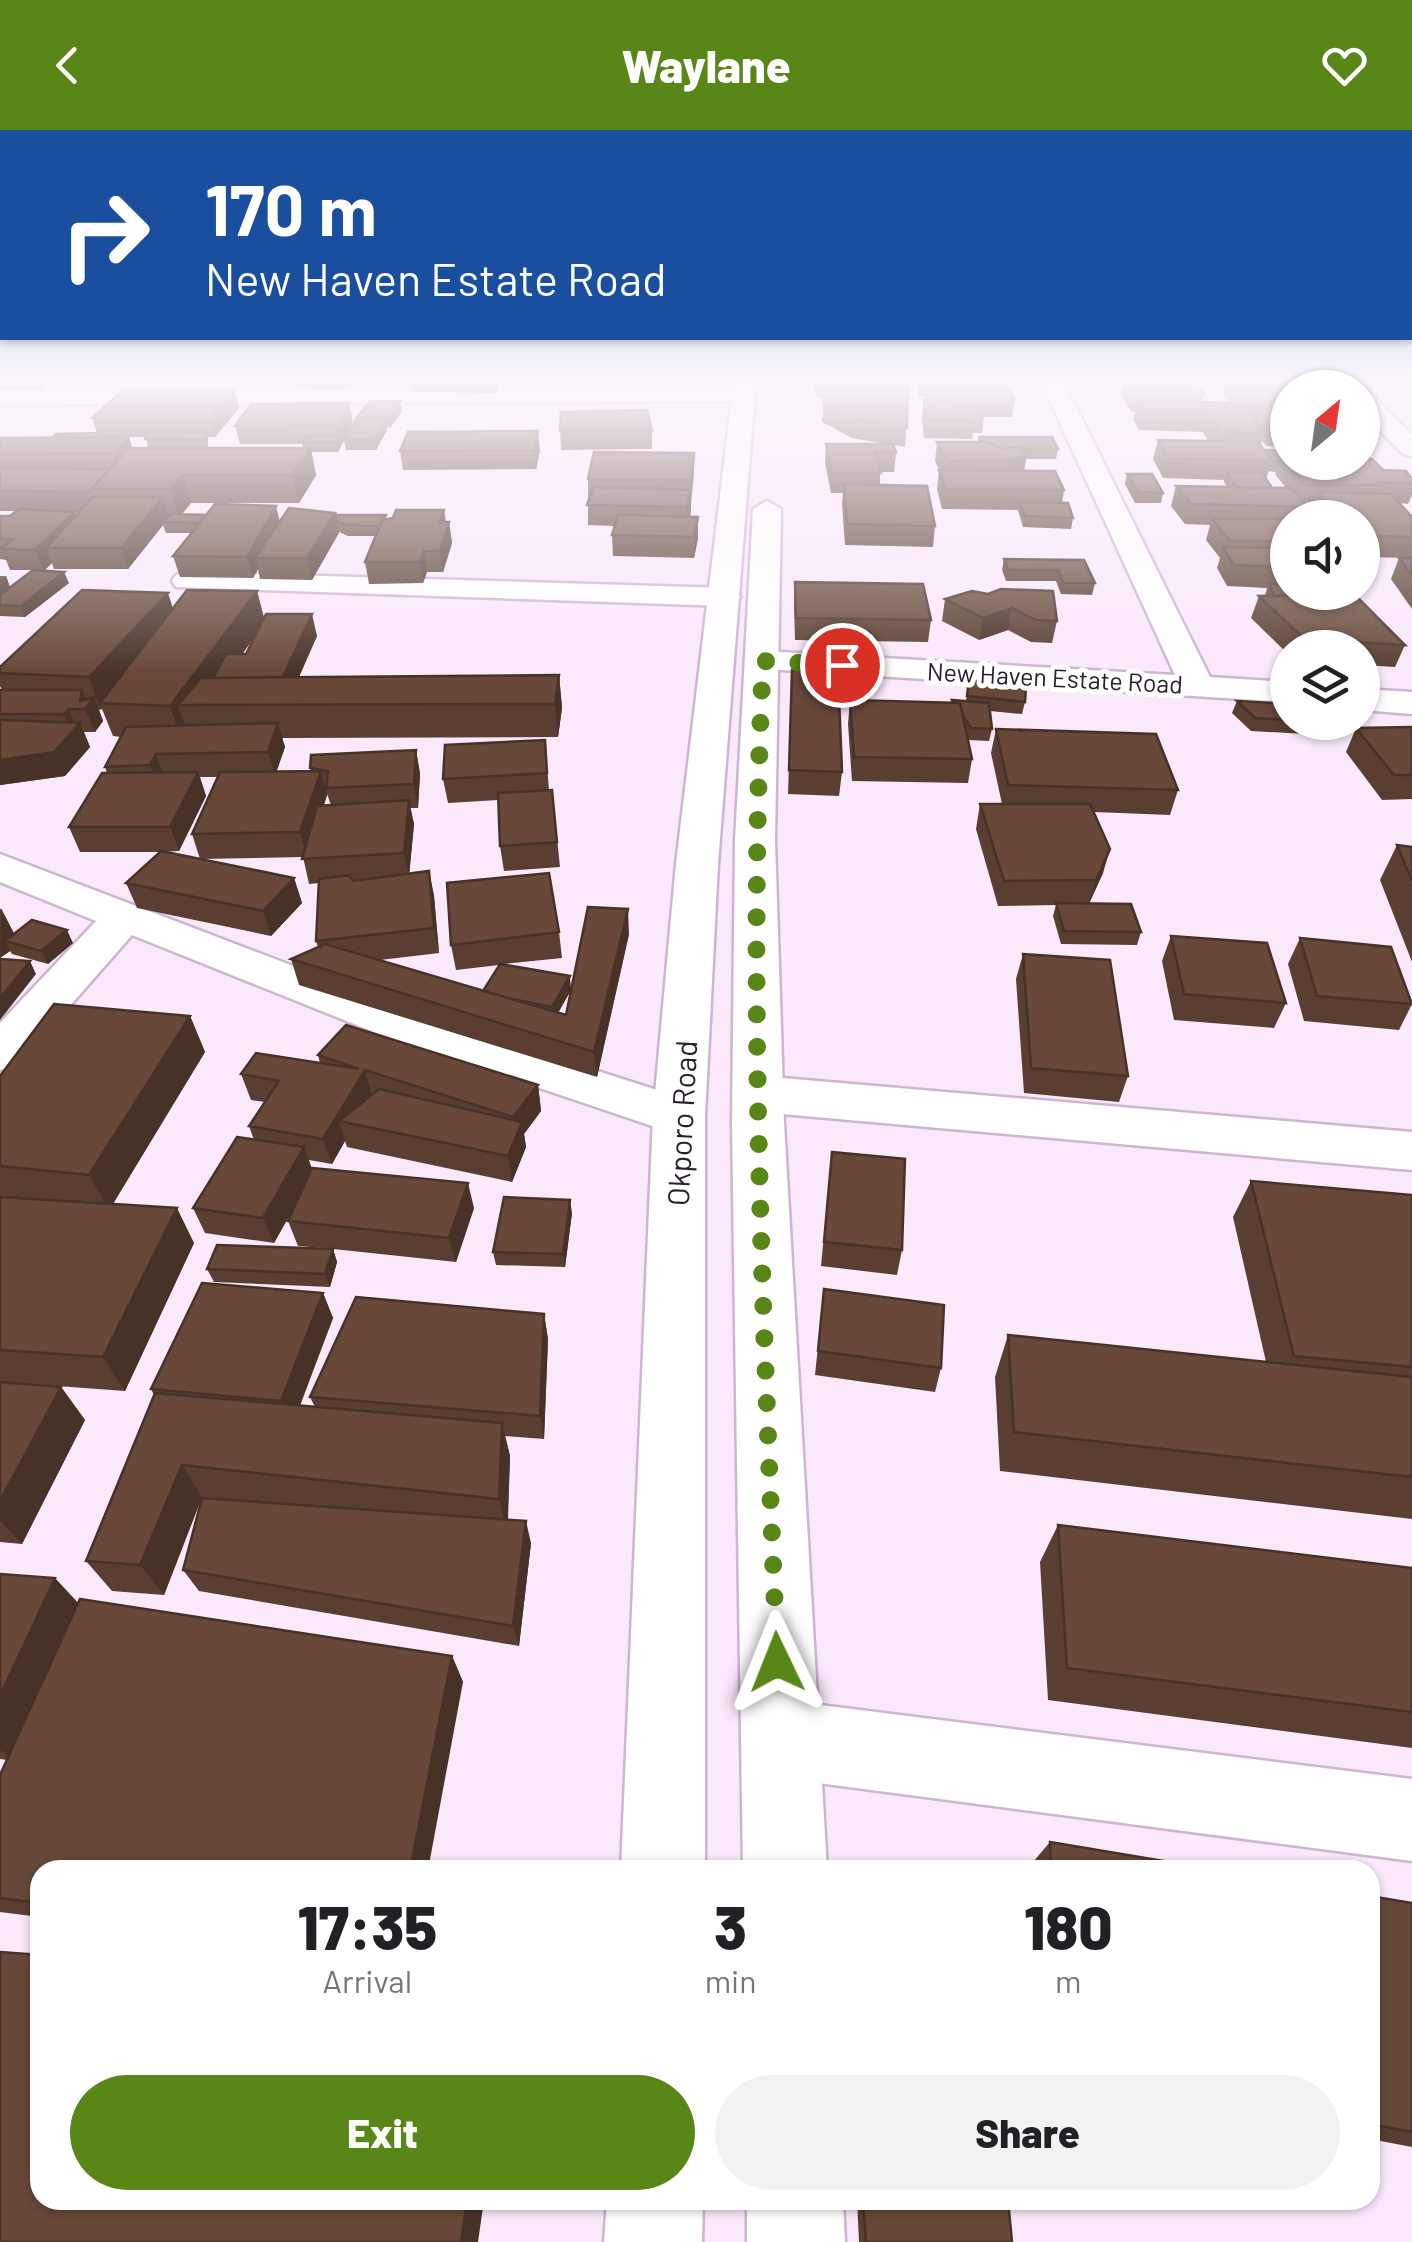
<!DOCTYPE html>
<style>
:root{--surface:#fff;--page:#f2f2f2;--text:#202124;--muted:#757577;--accent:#588617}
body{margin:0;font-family:Barlow,sans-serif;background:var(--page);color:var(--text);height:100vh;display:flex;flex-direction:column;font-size:38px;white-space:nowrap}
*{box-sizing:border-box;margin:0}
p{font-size:32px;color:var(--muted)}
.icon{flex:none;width:55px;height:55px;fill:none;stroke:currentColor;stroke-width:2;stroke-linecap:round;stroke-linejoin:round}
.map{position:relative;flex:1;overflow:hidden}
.details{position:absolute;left:30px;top:1730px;width:1350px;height:350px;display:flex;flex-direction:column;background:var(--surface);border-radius:30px;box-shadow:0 2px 8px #0004}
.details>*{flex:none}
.hud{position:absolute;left:0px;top:0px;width:1412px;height:210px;box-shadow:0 2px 8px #0004;background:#1a4fa0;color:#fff;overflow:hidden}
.needle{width:65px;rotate:29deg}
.buttons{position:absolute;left:1270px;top:240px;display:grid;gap:20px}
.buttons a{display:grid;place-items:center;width:110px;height:110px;border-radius:50%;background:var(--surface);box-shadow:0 2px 8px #0004;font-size:50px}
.pin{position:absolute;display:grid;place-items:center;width:85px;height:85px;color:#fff;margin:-42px;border:5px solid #fff;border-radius:50%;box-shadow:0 2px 10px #0007}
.me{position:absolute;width:110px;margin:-55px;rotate:358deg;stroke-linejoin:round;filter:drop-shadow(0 0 8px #0008)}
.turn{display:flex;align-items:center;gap:35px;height:210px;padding:0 40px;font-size:45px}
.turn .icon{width:130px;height:130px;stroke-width:2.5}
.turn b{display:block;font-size:70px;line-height:85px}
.eta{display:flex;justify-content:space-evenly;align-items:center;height:170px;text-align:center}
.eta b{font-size:60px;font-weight:800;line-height:70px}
.cta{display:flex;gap:20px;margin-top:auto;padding:20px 40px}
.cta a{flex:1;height:115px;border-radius:60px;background:var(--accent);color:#fff;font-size:40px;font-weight:800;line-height:115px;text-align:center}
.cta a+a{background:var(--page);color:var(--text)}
header{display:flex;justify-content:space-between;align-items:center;height:130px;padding:0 40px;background:var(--accent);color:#fff;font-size:45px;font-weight:800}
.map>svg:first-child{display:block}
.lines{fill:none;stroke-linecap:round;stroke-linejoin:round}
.street-casing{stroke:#ceb5d2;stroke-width:5}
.secondary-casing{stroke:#ceb5d2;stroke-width:5}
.street{fill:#fff;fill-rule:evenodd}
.secondary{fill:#fff;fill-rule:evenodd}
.wall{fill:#593e31;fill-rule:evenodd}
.shaded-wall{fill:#483228}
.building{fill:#674839;stroke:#483228;stroke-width:2.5}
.route{stroke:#588617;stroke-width:18;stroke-dasharray:0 32.4}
.labels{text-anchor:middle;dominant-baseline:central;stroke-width:10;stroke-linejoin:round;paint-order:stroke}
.far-street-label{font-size:25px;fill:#29202b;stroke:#fff}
.street-label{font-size:30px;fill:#29202b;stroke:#fff}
</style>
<header><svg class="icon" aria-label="back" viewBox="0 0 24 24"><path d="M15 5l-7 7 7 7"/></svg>Waylane<svg class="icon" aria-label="heart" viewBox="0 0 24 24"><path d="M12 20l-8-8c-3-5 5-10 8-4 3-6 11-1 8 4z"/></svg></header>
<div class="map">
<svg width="1412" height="2112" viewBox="0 0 1412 2112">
<rect width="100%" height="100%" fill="#f9e9fb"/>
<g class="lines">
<defs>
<path id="street" d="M1040,249H1062L1210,547L1288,552V572L751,538L746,531L751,524L763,521L1175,545Z
M744,259L752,261L755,266L752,271L0,275V261Z
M1362,261L1370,263L1412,305V326L1403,324L1362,282Z
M187,442L725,458L736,460L740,467L736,474L725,476L176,457L172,451L176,445Z
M1362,559L1412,562V584L1362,580Z
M0,724L408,880L697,973L705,986L697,999L679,1004L661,999L374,902L132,805L18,935L0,940V893L96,791L0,752Z
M759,946L1412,1002V1040L759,982L741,977L733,964L741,951Z
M780,1570L1412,1649V1731L780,1648L753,1636L741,1609L753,1582Z"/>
<path id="secondary" d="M734,249H756L718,734L705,986V1740H621L653,986L676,734Z
M767,371L781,379L775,710L784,993L827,1740H743L732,993L735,710L753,379Z
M607,2070H703L702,2112H604Z
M747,2070H843L845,2112H747Z"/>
</defs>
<use href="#street" class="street-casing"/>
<use href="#secondary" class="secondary-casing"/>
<use href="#street" class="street"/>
<use href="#secondary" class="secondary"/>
</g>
<path class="wall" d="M0,249H50L41,260L0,261Z
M293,249H357L348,259L295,258Z
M411,249H501L496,263L413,262Z
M602,249H703V251L602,252Z
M814,249H909L905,317L894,315L896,322L894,342H880V355L935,396L933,417L845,415L842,374L843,363H831L825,333L826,314H886L852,308L822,292L824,267H817L813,254Z
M918,249H1004V255L1015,269L1012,287H984L982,303H973L972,309L924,308L922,288L924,266H918Z
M1124,249L1204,264L1202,272L1232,273L1222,263L1224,255L1216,249H1334L1288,258V317L1266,316L1262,311L1260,315L1265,322L1383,340L1412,349V365L1408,374L1400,373L1412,387V428L1362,427V388H1315L1311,382L1314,375H1305L1306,377L1302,388H1288V462L1321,465L1405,515L1395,537L1362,535V518H1288V524L1251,488L1259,466H1265L1267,458L1227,456L1217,438L1220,428L1206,410L1210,395L1185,394L1171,376L1176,356L1227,357L1224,352V350L1163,348L1153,329L1158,310L1208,311L1203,302L1139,300L1133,289L1135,282H1132L1121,266ZM1269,341L1276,342L1275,344L1286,358H1272L1266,349Z
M234,260L239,278L215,307H208V318H303L302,314H240L235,296L353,291L338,322H311L316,345L299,373H191L182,384L280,392L335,383V385L449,392L452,413L443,442H427L423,453L369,454L365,432L376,406H348L339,402L312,450L260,449L258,439L253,448L180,447L173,426L191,403H166L163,395L128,439H54L52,433L44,440L69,453L25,487L0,486V446H6L10,457L32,440H10L6,430L0,429V386H10L16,381H0V308H52L97,303L92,288ZM101,307H146L148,318H132ZM61,381L80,382L76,386Z
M402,281L390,298L387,297V300L376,320H346L344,310L358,290L357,287Z
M560,301H652V319L561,320Z
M979,307L1058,319L1056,329H1026L1024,340L1064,360L1062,373L1073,388L1071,399L1023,397L1018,380L942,379L937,359L939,340L935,331L937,312H978Z
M540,320L536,339L403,340L400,321Z
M694,323V342L690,387L698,408L694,428L613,426L612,405L614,396L588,395V349Z
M1127,344L1163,363L1161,373H1135L1125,354Z
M1399,428H1412V479L1391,449Z
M1004,429L1084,430L1095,453L1092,465L1061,464L1056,451H1006L1002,440Z
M795,452L931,490L928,512L795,510L794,473Z
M257,461L264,488L317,506L299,547L559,545L562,578L558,607L282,608L285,617L276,642L311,641L310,638L416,620L420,644L418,678H410L414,694L409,744L429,741L434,766L439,823L380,830L483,861L499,835L456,840L451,815L559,802L562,828L504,834L571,860L558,883L566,885L629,804L597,947L299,855L291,829L318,817L316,811L319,753L309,754L303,727L200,729L192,704L218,647H200L206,666L179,721L161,722L294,748L302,773L271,806L137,778L126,753L161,722H80L69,697L107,643L105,637L121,607L113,606L102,579L99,580L103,591L95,602H84L90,617L65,646L0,655V562L2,560L0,556V537L173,478ZM255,506L246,524H242ZM327,664L331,675H324L327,665Z
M988,464L1057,491L1052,513L1031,512L1008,500L979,510L942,491L945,469Z
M792,540L842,642L839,666L788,664Z
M969,550L1025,572L1022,584L990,581L992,599L989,611L969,610L967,607L972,629L968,653L852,651L848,594L850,570L951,572L952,570L966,571Z
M1237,571L1288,574V592H1312L1307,604L1251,601L1232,583Z
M1412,597V669L1382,670L1346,622L1356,598Z
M996,599L1178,660L1170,685L1094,682L1103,743L1089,774L1141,802L1137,815L1061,814L1053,786L1056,775L998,776L976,699L980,674H1002L991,623Z
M545,610L549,660H552L560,737L504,741L500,716L498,670L448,673L443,649Z
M1397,715L1412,717V832L1380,750Z
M0,778L14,804L73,813L48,834L12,824L10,821L0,828Z
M1171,806L1286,873L1274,898L1174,890L1162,831Z
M1300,808L1412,874L1399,900L1304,891L1288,834Z
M1023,824L1128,946L1119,972L1024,963L1016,849Z
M190,886L205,922L113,1074L194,1113L125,1261L30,1254L61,1257L85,1290L22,1414L0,1412V946Z
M318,925L538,955L541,981L524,1004L526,1017L512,1052L347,1017L345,1011L332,1034L309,1030L312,1039L474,1078L456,1132L333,1119L337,1132L330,1157L214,1152L207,1139L325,1118L298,1116L288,1091L296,1074L274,1113L205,1103L193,1078L254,1010L249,996L265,972L251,970L241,944L320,933Z
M832,1022L902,1120L897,1145L821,1136Z
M1251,1051L1412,1065V1389L1000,1341L995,1247L1008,1205L1266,1232L1233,1087Z
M572,1083L565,1137L496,1135L493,1122Z
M824,1159L941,1238L935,1262L815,1245Z
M323,1163L333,1188L300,1276L315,1277L310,1267L544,1184L548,1209L544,1309L505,1306L510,1326L508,1390L531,1413L519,1516L199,1461L183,1440L239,1371L202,1367L164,1465L112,1461L86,1431L154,1265L151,1259Z
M1058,1395L1412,1438V1618L1048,1570L1040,1432Z
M0,1444L79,1474L452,1526L463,1552L40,1740V1787L0,1782V1645L7,1630L0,1629Z
M1050,1712L1217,1740H1033V1732Z
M1370,1766L1412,1773V2017L1370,2009Z
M857,2070H1008L1012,2112H859Z"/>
<path class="shaded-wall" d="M37,249H50L41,260Z
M347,249H357L348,259Z
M494,249H501L496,263Z
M234,260L239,278L215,307L210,288Z
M400,271L402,281L390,298L388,288Z
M349,273L353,291L338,322L336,312L340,307L337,295Z
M386,290L387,300L376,320L374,310Z
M538,301L540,320L536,339L534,320Z
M129,307L135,326L120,343L114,323Z
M311,318L316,345L299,373L292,345Z
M1027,326L1023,345L1007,350L1010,330Z
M183,345L191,373L179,388L171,359Z
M691,360V380L688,398L687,377Z
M163,367L169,387L162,392L163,395L128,439L121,418Z
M276,376L281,396L255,428L258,439L253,448L247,427Z
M444,380L447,399L449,392L452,413L443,442L440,421V392Z
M75,382L82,403L46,418L52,433L44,441L35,420Z
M335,383L339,403L312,450L307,428Z
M698,387V408L694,428V407Z
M424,421L427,442L423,453L420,432Z
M64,442L69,453L25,487L21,476Z
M6,446L10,458L0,475V450Z
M257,461L265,492L221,554L178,575L187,601L181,609L170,576Z
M168,463L178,494L100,573L101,580L89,547Z
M1012,478L1008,500L979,510L983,488Z
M312,484L317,506L286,576L280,553Z
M559,545L562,578L558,607L555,574Z
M82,560L88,575L94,567L103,591L95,602L85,579L80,571Z
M69,579L76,597L80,593L90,617L65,646L0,655V630L72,603L64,584Z
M278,593L285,617L275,646L268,622Z
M416,620L420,644L418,678L414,654Z
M156,624L164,648L159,660L150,635Z
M321,641L327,665L307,727L300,702Z
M198,642L206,666L179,721L170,697Z
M409,670L414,694L409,747L404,723Z
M1110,719L1103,743L1088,775L1096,750Z
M429,741L434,766L439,823L434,798Z
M294,748L302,773L271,806L263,781Z
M1,778L19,813L5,811L10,821L0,828Z
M628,779L629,804L597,947L594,922Z
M67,800L73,813L48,834L41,821Z
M30,831L36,844L0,890V868Z
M570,846L571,860L554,890L552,877Z
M190,886L205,922L109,1080L89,1045Z
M365,940L372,966L339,991L345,1011L332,1034L323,1009Z
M538,955L541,981L524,1004L526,1017L512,1052L508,1026L516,1006L513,987Z
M304,1017L313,1043L274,1113L263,1088Z
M468,1053L474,1078L456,1132L449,1108Z
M570,1070L572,1083L565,1137L563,1124Z
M177,1078L194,1113L125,1261L103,1227Z
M333,1119L337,1132L330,1157L325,1144Z
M323,1163L333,1188L292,1294L281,1271Z
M544,1184L548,1209L544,1309L540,1286Z
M61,1257L85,1290L22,1414L0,1391V1371Z
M502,1293L510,1326L507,1400L499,1369Z
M182,1335L202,1367L164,1465L140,1435Z
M526,1391L531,1413L519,1516L513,1496Z
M55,1448L82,1477L14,1630L0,1620V1566Z
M452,1526L463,1552L428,1740H410Z
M467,2070H484L478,2112H461Z"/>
<path class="building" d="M941,249H1004V251Z
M1125,249H1191L1204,264H1136Z
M1231,249H1334L1343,257L1288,258V267L1280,258H1239Z
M827,251L908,254L907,298L853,289L823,274Z
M925,253L1005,255L1015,269L930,267Z
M123,260H234L210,288H92Z
M924,270L982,275L984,285L973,284L975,290L926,289Z
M370,271H400L388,288L357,287Z
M1138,271L1243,273L1264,303L1219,302L1208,284L1143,282Z
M1253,271L1288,272V298H1271Z
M349,273L337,295L235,296L251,274Z
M647,280L652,301H560L561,282Z
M356,290H386L374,310H344Z
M148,300L207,302L206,310L145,309Z
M538,301L534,320L400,321L408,302Z
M99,303L95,308H52L56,304Z
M306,306H340L336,312H302Z
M129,307L114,323L0,324V308Z
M979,307H1052L1058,319H1023L1021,317L1001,319L987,312H981Z
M1158,310L1258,312L1272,331L1168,328Z
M937,312H987L1002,319L1021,317L1027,326L1010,330L947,331Z
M826,314H893L896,322H875L881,343H832Z
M130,318H311L292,345H183L171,359H91Z
M1265,320L1288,321V325H1281L1279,332L1272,331Z
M594,322L694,323L692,350L588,349Z
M1362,328L1372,329L1383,340L1406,341L1412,349V354L1377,352L1379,355H1305L1288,332H1362Z
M0,338L110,339L89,362L0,361Z
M939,340L1055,341L1064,360L945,359Z
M1227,342H1262L1272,358L1236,357Z
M1127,344H1152L1163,363L1138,362Z
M844,354L927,356L935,396L847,394Z
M1176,356L1292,358L1306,377L1191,374Z
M593,357L691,360L687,377L587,375Z
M1318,362L1391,364L1412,387V407L1362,406V388H1338Z
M93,367H163L121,418H46Z
M1019,372L1068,373L1073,388L1025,386Z
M215,374L276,376L247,427L173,426Z
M289,378L335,383L307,428H255Z
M19,379L75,382L35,420L1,419L13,409H0V386H10Z
M396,380H444L440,392H449L440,421H424L420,432H365L382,390L393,388Z
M171,384L206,385L199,393L162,392Z
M335,385H386L380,396L345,395L337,392Z
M618,385L698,387L694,407L612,405Z
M1212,389H1288V411H1230Z
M1223,417L1288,418V437L1234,435Z
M1399,428H1412V445Z
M1004,429L1084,430L1095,453H1064L1058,440H1008Z
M33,440L64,442L21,476L0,475V465Z
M795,452L923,454L931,490L796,488Z
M1269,454L1288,455V462H1320L1321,465L1275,466Z
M1001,459L1053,461L1057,491L1036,490L1012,478L983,488L945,469L972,461L988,464Z
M82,460L168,463L89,547L0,543V537Z
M187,460L257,461L170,576L100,573Z
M1355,465L1405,515L1304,509L1259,466Z
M266,484H312L283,547L213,548L226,524H246Z
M792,540L838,541L842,642L789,640Z
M559,545L555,574L178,575L201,548Z
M969,550L1026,556L1025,572L967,566Z
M1,560H82L80,571L94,567L85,579H69L64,584H0V562Z
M850,570L960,573L972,629L854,627Z
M952,570L989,573L992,599L971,598L963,586L960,573L953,572Z
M1237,571L1288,574V590L1255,588Z
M0,590H3L80,593L54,622L0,630Z
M278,593L268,622L156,624L150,635L105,637L126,597Z
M1412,597V645H1394L1356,598Z
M996,599L1156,604L1178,660L1008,655Z
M545,610L547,643L443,649L445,615Z
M416,620L414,654L326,658L328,641L310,638L311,625Z
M321,641L300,702L192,704L220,642Z
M198,642L170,697H69L102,643Z
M552,660L557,712L500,716L498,663Z
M409,670L404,723L302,729L317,676Z
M980,674H1090L1110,719L1096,750L1004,751Z
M1397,715L1412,717V751Z
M161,721L294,748L263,781L126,753Z
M429,741L434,798L316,811L319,749L349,745L353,751Z
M549,743L559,802L451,815L447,753Z
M1056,773L1131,774L1141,802L1064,801Z
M588,777L628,779L594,922L291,829L325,814L566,885Z
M32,790L67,800L41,821L5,811Z
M1171,806L1267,813L1286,873L1184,864Z
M1300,808L1391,817L1412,874L1317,866Z
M1023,824L1110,830L1128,946L1031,938Z
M0,829L30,831L0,868Z
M500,834L570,846L552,877L512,869L483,861Z
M54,874L190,886L89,1045L0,1036V946Z
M346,895L538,955L513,987L365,940L323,1009L249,996L279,951L241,944L256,923L359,939L318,925Z
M379,959L522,992L508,1026L339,991Z
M237,1007L304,1017L263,1088L193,1078Z
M832,1022L905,1029L902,1120L824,1112Z
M312,1038L468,1053L449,1108L288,1091Z
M1251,1051L1412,1065V1237L1294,1226Z
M0,1067L177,1078L103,1227L0,1220Z
M504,1067L570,1070L563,1124L493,1122Z
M217,1115L333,1119L325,1144L207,1139Z
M202,1153L323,1163L281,1271L151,1259Z
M824,1159L944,1175L941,1238L818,1221Z
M356,1167L544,1184L540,1286L310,1267Z
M1008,1205L1412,1247V1347L1014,1302Z
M0,1252L61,1257L0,1371Z
M155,1263L502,1293L499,1369L182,1335L140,1435L86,1431Z
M202,1368L526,1391L513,1496L183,1440Z
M1058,1395L1412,1438V1582L1067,1538Z
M0,1444L55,1448L0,1566Z
M80,1469L452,1526L410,1740H40V1773L0,1768V1645Z
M1050,1712L1217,1740H1051Z
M1370,1766L1412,1773V2002L1370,1994Z
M0,1822L40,1825V2070H467L461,2112H0Z
M863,2070H1008L1012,2112H866Z"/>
<linearGradient id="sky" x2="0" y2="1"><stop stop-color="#8ec2e2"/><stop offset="0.46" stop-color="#fcf5fd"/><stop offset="1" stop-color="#fcf5fd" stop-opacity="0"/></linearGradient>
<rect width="1412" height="545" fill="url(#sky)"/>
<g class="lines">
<path class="route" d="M777,1532C764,1198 747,864 763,531L842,535"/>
</g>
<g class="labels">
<g class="far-street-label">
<text transform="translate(1055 547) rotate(3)">New Haven Estate Road</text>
</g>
<g class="street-label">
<text transform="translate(681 993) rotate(-87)">Okporo Road</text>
</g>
</g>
</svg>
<div class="buttons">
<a><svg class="needle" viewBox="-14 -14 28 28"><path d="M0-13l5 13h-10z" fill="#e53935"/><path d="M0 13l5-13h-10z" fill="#757577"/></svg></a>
<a><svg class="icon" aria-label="sound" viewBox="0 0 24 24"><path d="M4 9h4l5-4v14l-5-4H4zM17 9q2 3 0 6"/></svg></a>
<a><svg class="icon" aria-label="layers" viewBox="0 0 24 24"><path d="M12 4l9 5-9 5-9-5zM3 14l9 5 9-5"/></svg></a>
</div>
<div class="pin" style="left:842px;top:535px;background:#d93025"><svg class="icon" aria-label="arrive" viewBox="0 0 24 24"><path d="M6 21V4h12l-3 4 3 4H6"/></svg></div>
<svg class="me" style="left:777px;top:1532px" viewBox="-20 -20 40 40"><path d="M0-17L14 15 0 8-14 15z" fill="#588617" stroke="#fff" stroke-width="4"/></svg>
<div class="hud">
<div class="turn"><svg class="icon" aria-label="right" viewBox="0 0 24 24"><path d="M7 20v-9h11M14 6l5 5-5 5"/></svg><div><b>170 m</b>New Haven Estate Road</div></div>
</div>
<section class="details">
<div class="eta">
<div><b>17:35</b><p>Arrival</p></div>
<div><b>3</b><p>min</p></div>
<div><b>180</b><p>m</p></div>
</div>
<div class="cta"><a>Exit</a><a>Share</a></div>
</section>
</div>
